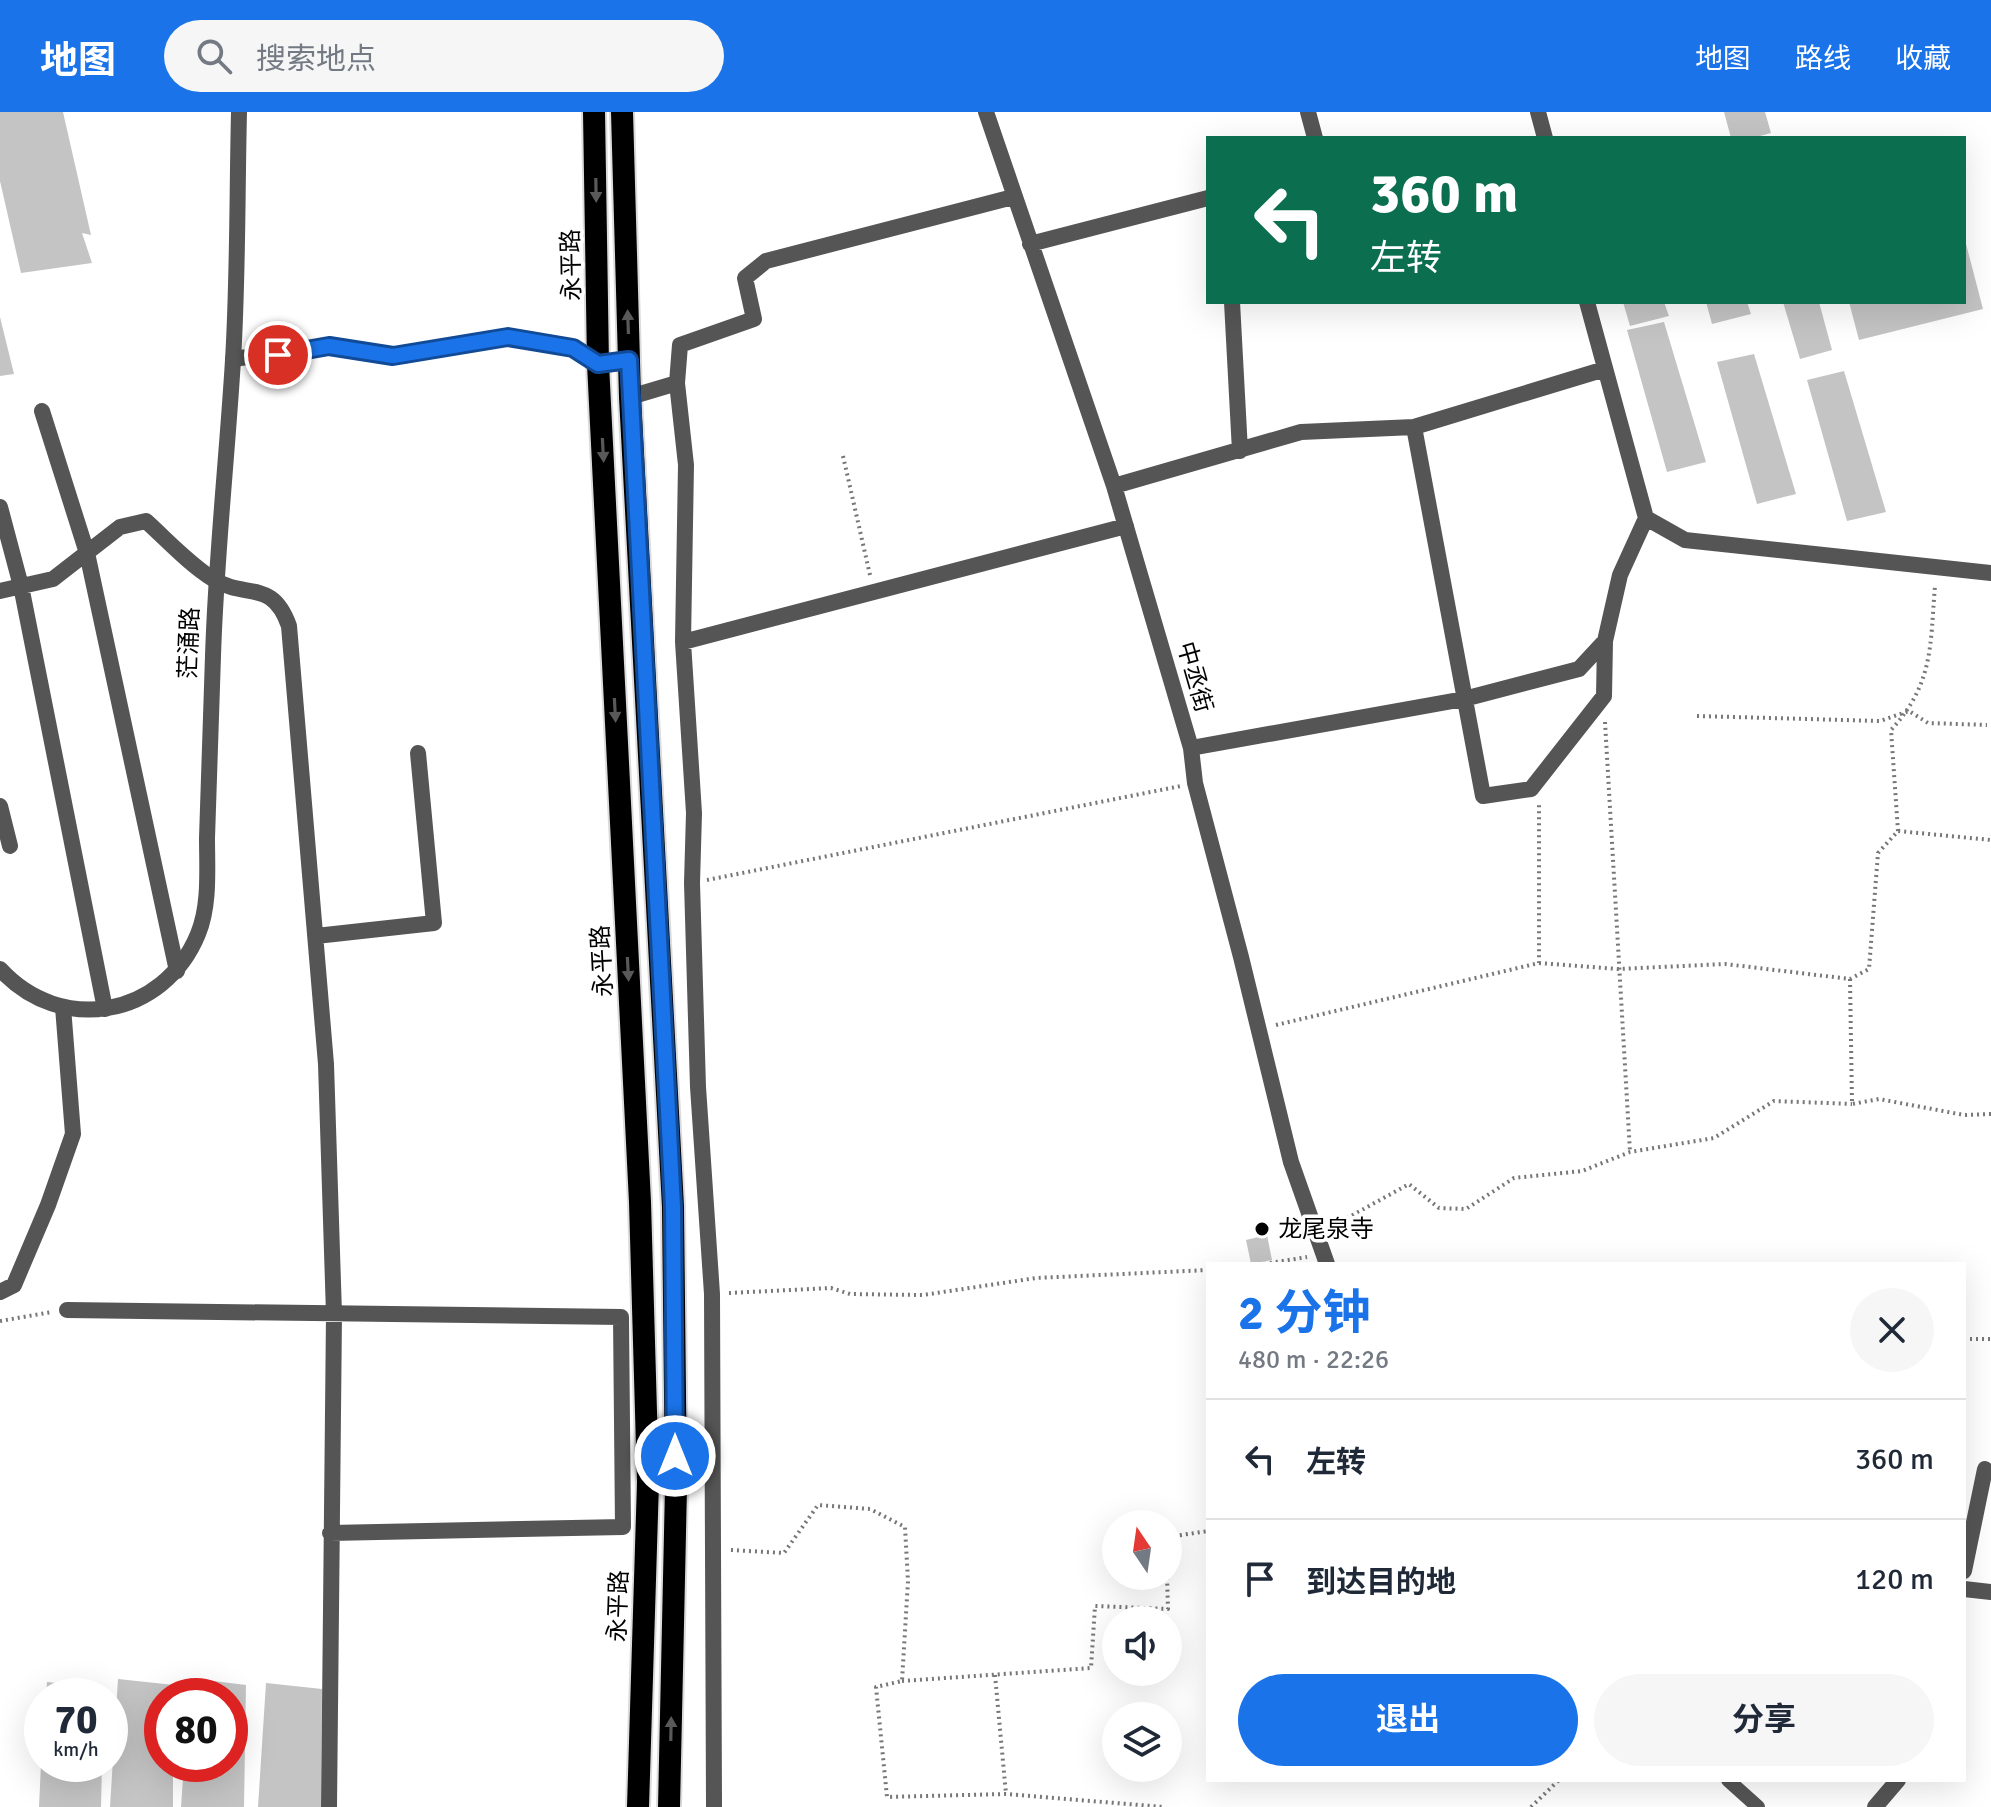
<!DOCTYPE html>
<html lang="zh">
<meta charset="utf-8">
<style>
:root{--surface:#fff;--page:#f6f6f7;--text:#1f2937;--muted:#747a83;--line:#e0e1e3;--accent:#1a73e8}
body{margin:0;font-family:Signika,"Noto Sans SC",sans-serif;background:var(--page);color:var(--text);height:100vh;display:flex;flex-direction:column;font-size:30px;white-space:nowrap}
*{box-sizing:border-box;margin:0}
p{font-size:26px;color:var(--muted)}
.icon{flex:none;width:44px;height:44px;fill:none;stroke:currentColor;stroke-width:2;stroke-linecap:round;stroke-linejoin:round}
.map{position:relative;flex:1;overflow:hidden}
.sheet{position:absolute;left:1206px;top:1150px;width:760px;height:520px;display:flex;flex-direction:column;background:var(--surface);border-radius:0px;box-shadow:0 8px 32px #0002}
.sheet>*{flex:none}
.guide{position:absolute;left:1206px;top:24px;width:760px;height:168px;border-radius:0px;box-shadow:0 8px 32px #0002;background:#0b6e4f;color:#fff;overflow:hidden}
.needle{width:52px;rotate:347deg}
.buttons{position:absolute;left:1102px;top:1398px;display:grid;gap:16px}
.buttons a{display:grid;place-items:center;width:80px;height:80px;border-radius:50%;background:var(--surface);box-shadow:0 8px 32px #0002;font-size:40px}
.speed{position:absolute;left:24px;top:1566px;display:flex;gap:16px;font-size:40px;font-weight:700;text-align:center}
.speed>*{display:grid;place-content:center;width:104px;height:104px;border-radius:50%;background:var(--surface);box-shadow:0 8px 32px #0002;line-height:1}
.speed small{font-size:20px;font-weight:400}
.speed .limit{border:12px solid #d22;background:#fff;color:#111}
.pin{position:absolute;display:grid;place-items:center;width:68px;height:68px;color:#fff;margin:-34px;border:4px solid #fff;border-radius:50%;box-shadow:0 2px 8px #0007}
.me{position:absolute;width:88px;margin:-44px;rotate:0deg;stroke-linejoin:round;filter:drop-shadow(0 0 6px #0008)}
.turn{display:flex;align-items:center;gap:28px;height:168px;padding:0 32px;font-size:36px}
.turn .icon{width:104px;height:104px;stroke-width:2.5}
.turn b{display:block;font-size:56px;line-height:68px}
.round{display:grid;place-items:center;flex:none;width:84px;height:84px;border-radius:42px;background:var(--page)}
.headline{display:flex;align-items:center;justify-content:space-between;height:136px;padding:0 32px}
h1{font-size:48px;font-weight:700;line-height:60px;color:var(--accent)}
.primary-button{display:flex;gap:16px;margin-top:auto;padding:16px 32px}
.primary-button a{flex:1;height:92px;border-radius:48px;background:var(--accent);color:#fff;font-size:32px;font-weight:700;line-height:92px;text-align:center}
.primary-button a+a{background:var(--page);color:var(--text)}
ul{padding:0;list-style:none}
li{display:flex;align-items:center;gap:24px;height:120px;padding:0 32px;border-top:2px solid var(--line)}
li div{flex:1}
li b{display:block;font-size:30px}
li em{font-style:normal}
header{display:flex;align-items:center;gap:48px;box-sizing:border-box;height:112px;padding:0 40px;background:var(--accent);color:#fff}
header strong{font-size:38px}
nav{display:flex;gap:44px;margin-inline-start:auto;font-size:28px}
.search{width:560px;height:72px;background:var(--page);display:flex;align-items:center;gap:20px;box-sizing:border-box;padding:0 28px;border-radius:44px;color:var(--muted);font-size:30px}
.map>svg:first-child{display:block}
.building{fill:#c4c4c4}
.lines{fill:none;stroke-linecap:round;stroke-linejoin:round}
.trunk-casing{stroke:#dbdbdb;stroke-width:26}
.path{stroke:#777;stroke-width:4;stroke-dasharray:2 4;stroke-linecap:butt}
.pedestrian{stroke:#555;stroke-width:14}
.minor{stroke:#555;stroke-width:16}
.tertiary{stroke:#555;stroke-width:16}
.trunk{stroke:#000;stroke-width:22}
.oneway{fill:#595959}
.route-casing{stroke:#114b97;stroke-width:20}
.route{stroke:#1a73e8;stroke-width:14}
.poi-dot{fill:#000;stroke:#fff;stroke-width:3}
.labels{text-anchor:middle;dominant-baseline:central;stroke-width:7;stroke-linejoin:round;paint-order:stroke}
.street-label{font-size:24px;fill:#000;stroke:#fff}
.poi-label{font-size:24px;fill:#000;stroke:#fff;text-anchor:start}
</style>
<header>
<strong>地图</strong>
<div class="search"><svg class="icon" aria-label="search" viewBox="0 0 24 24"><circle cx="10" cy="10" r="6"/><path d="M15 15l6 6"/></svg>搜索地点</div>
<nav><a>地图</a><a>路线</a><a>收藏</a></nav>
</header>
<div class="map">
<svg width="1991" height="1695" viewBox="0 0 1991 1695">
<rect width="100%" height="100%" fill="#fff"/>
<path class="building" d="M0,0H63L91,123L82,121L92,151L21,161L0,69Z
M1724,0H1765L1771,21L1753,26H1731Z
M1965,128L1983,197L1859,228L1849,190H1964Z
M1623,190H1664L1669,204L1630,214Z
M1706,190H1747L1751,202L1712,212Z
M1783,190H1819L1832,238L1800,247Z
M0,205L14,262L0,264Z
M1664,210L1706,350L1667,360L1627,218Z
M1754,242L1796,382L1757,392L1717,250Z
M1844,259L1886,400L1847,409L1807,268Z
M1267,1123L1272,1148L1251,1152L1246,1128Z
M190,1566L246,1573L244,1695H181L184,1652H230V1584H189Z
M118,1567L174,1573V1584H162V1652H173V1695H110Z
M47,1570L103,1576L102,1584H46Z
M266,1571L322,1577L321,1695H258Z
M41,1652H102L101,1695H39Z"/>
<g class="lines">
<defs>
<path id="trunk" d="M594,0L598,252L640,1090L648,1370L638,1695
M622,0L630,285L673,1095L676,1375L669,1695"/>
</defs>
<use href="#trunk" class="trunk-casing"/>
<path class="path" d="M843,344L870,463
M1697,604L1880,609L1909,599L1928,611L1987,613
M1605,610L1630,1040
M1898,719L1891,618C1934,571 1930,533 1935,474
M707,768L1181,674
M1539,851L1618,857L1725,852L1850,867L1869,857L1878,741L1898,719L1991,728
M1850,867L1852,992L1879,987L1964,1003L1991,1002
M1276,913L1539,851V690
M1331,1115L1409,1072L1439,1096L1466,1097L1514,1066L1582,1059L1630,1040L1714,1026L1774,989L1852,992
M1264,1152L1307,1145
M729,1181L831,1176L850,1182L923,1183L1036,1166L1208,1158
M0,1209L52,1200
M1964,1227H1991
M1168,1425L1208,1419
M731,1438L784,1441L818,1393L870,1397L905,1415L908,1469L902,1569L876,1575L887,1685L1006,1682L1164,1695
M995,1563L1006,1682
M902,1569L1091,1556L1095,1494L1168,1497L1167,1464
M1531,1695L1559,1668"/>
<path class="pedestrian" d="M1728,1668L1758,1695"/>
<path class="minor" d="M986,0L1114,374L1191,636L1195,671L1241,845L1291,1050L1327,1152
M1308,0L1315,26
M1538,0L1545,26
M1030,132L1208,86
M1232,190L1240,339
M1587,190L1646,406L1685,428L1991,461
M233,247L329,234L393,244L508,225L573,236L598,252
M677,271L680,233L754,207L745,166L766,149L1013,85
M630,285L677,271L686,353L683,530L694,701L692,771L698,975L712,1182L714,1695
M42,299L87,441L177,859
M1414,315L1483,684L1531,677L1604,584L1605,529L1620,463L1646,406
M1114,374L1301,320L1414,315L1605,257
M0,395L21,474L105,897
M0,479L53,467L120,415L146,409C167,428 189,452 213,467C246,488 272,466 289,514L326,952L334,1202L329,1695
M683,530L1126,414
M1191,636L1464,587L1579,557L1605,529
M0,694L10,734
M316,824L434,811L418,641
M0,1180L14,1173L48,1093L73,1022L63,895
M67,1198L621,1205L623,1415L330,1421
M1964,1459L1985,1357
M1964,1477L1991,1480
M1875,1695L1898,1668"/>
<path class="tertiary" d="M0,857C61,924 164,905 198,822C210,793 207,757 207,726C209,665 211,605 213,544C216,445 227,347 233,248C238,166 237,83 239,0"/>
<use href="#trunk" class="trunk"/>
</g>
<defs><path id="oneway-solid" d="M-6-.8H1V-3.2L6.5 0L1 3.2V.8H-6Z" transform="scale(2)"/></defs>
<g class="oneway">
<use href="#oneway-solid" transform="translate(596 78) rotate(89)"/>
<use href="#oneway-solid" transform="translate(628 210) rotate(-92)"/>
<use href="#oneway-solid" transform="translate(603 338) rotate(87)"/>
<use href="#oneway-solid" transform="translate(615 598) rotate(87)"/>
<use href="#oneway-solid" transform="translate(628 857) rotate(87)"/>
<use href="#oneway-solid" transform="translate(671 1617) rotate(-89)"/>
</g>
<g class="lines">
<defs>
<path id="route" d="M278,243L329,234L393,244L508,225L573,236L598,252L629,248L673,1095L675,1344"/>
</defs>
<use href="#route" class="route-casing"/>
<use href="#route" class="route"/>
</g>
<circle class="poi-dot" cx="1262" cy="1117" r="8"/>
<g class="labels">
<g class="street-label">
<text transform="translate(571 153) rotate(-91)">永平路</text>
<text transform="translate(189 531) rotate(-88)">茫涌路</text>
<text transform="translate(1195 565) rotate(74)">中丞街</text>
<text transform="translate(602 849) rotate(-93)">永平路</text>
<text transform="translate(618 1494) rotate(-88)">永平路</text>
</g>
<g class="poi-label">
<text x="1278" y="1117">龙尾泉寺</text>
</g>
</g>
</svg>
<div class="buttons">
<a><svg class="needle" viewBox="-14 -14 28 28"><path d="M0-13l5 13h-10z" fill="#e53935"/><path d="M0 13l5-13h-10z" fill="#747a83"/></svg></a>
<a><svg class="icon" aria-label="sound" viewBox="0 0 24 24"><path d="M4 9h4l5-4v14l-5-4H4zM17 9q2 3 0 6"/></svg></a>
<a><svg class="icon" aria-label="layers" viewBox="0 0 24 24"><path d="M12 4l9 5-9 5-9-5zM3 14l9 5 9-5"/></svg></a>
</div>
<div class="speed"><div>70<small>km/h</small></div><div class="limit">80</div></div>
<div class="pin" style="left:278px;top:243px;background:#d93025"><svg class="icon" aria-label="arrive" viewBox="0 0 24 24"><path d="M6 21V4h12l-3 4 3 4H6"/></svg></div>
<svg class="me" style="left:675px;top:1344px" viewBox="-20 -20 40 40"><circle r="17" fill="#1a73e8" stroke="#fff" stroke-width="3"/><path d="M0-11L8 9 0 5-8 9z" fill="#fff"/></svg>
<div class="guide">
<div class="turn"><svg class="icon" aria-label="left" viewBox="0 0 24 24"><path d="M17 20v-9H6M10 6l-5 5 5 5"/></svg><div><b>360 m</b>左转</div></div>
</div>
<section class="sheet">
<div class="headline"><div><h1>2 分钟</h1><p>480 m · 22:26</p></div><a class="round"><svg class="icon" aria-label="close" viewBox="0 0 24 24"><path d="M6 6l12 12M18 6L6 18"/></svg></a></div>
<ul>
<li><svg class="icon" aria-label="left" viewBox="0 0 24 24"><path d="M17 20v-9H6M10 6l-5 5 5 5"/></svg><div><b>左转</b></div><em>360 m</em></li>
<li><svg class="icon" aria-label="arrive" viewBox="0 0 24 24"><path d="M6 21V4h12l-3 4 3 4H6"/></svg><div><b>到达目的地</b></div><em>120 m</em></li>
</ul>
<div class="primary-button"><a>退出</a><a>分享</a></div>
</section>
</div>
